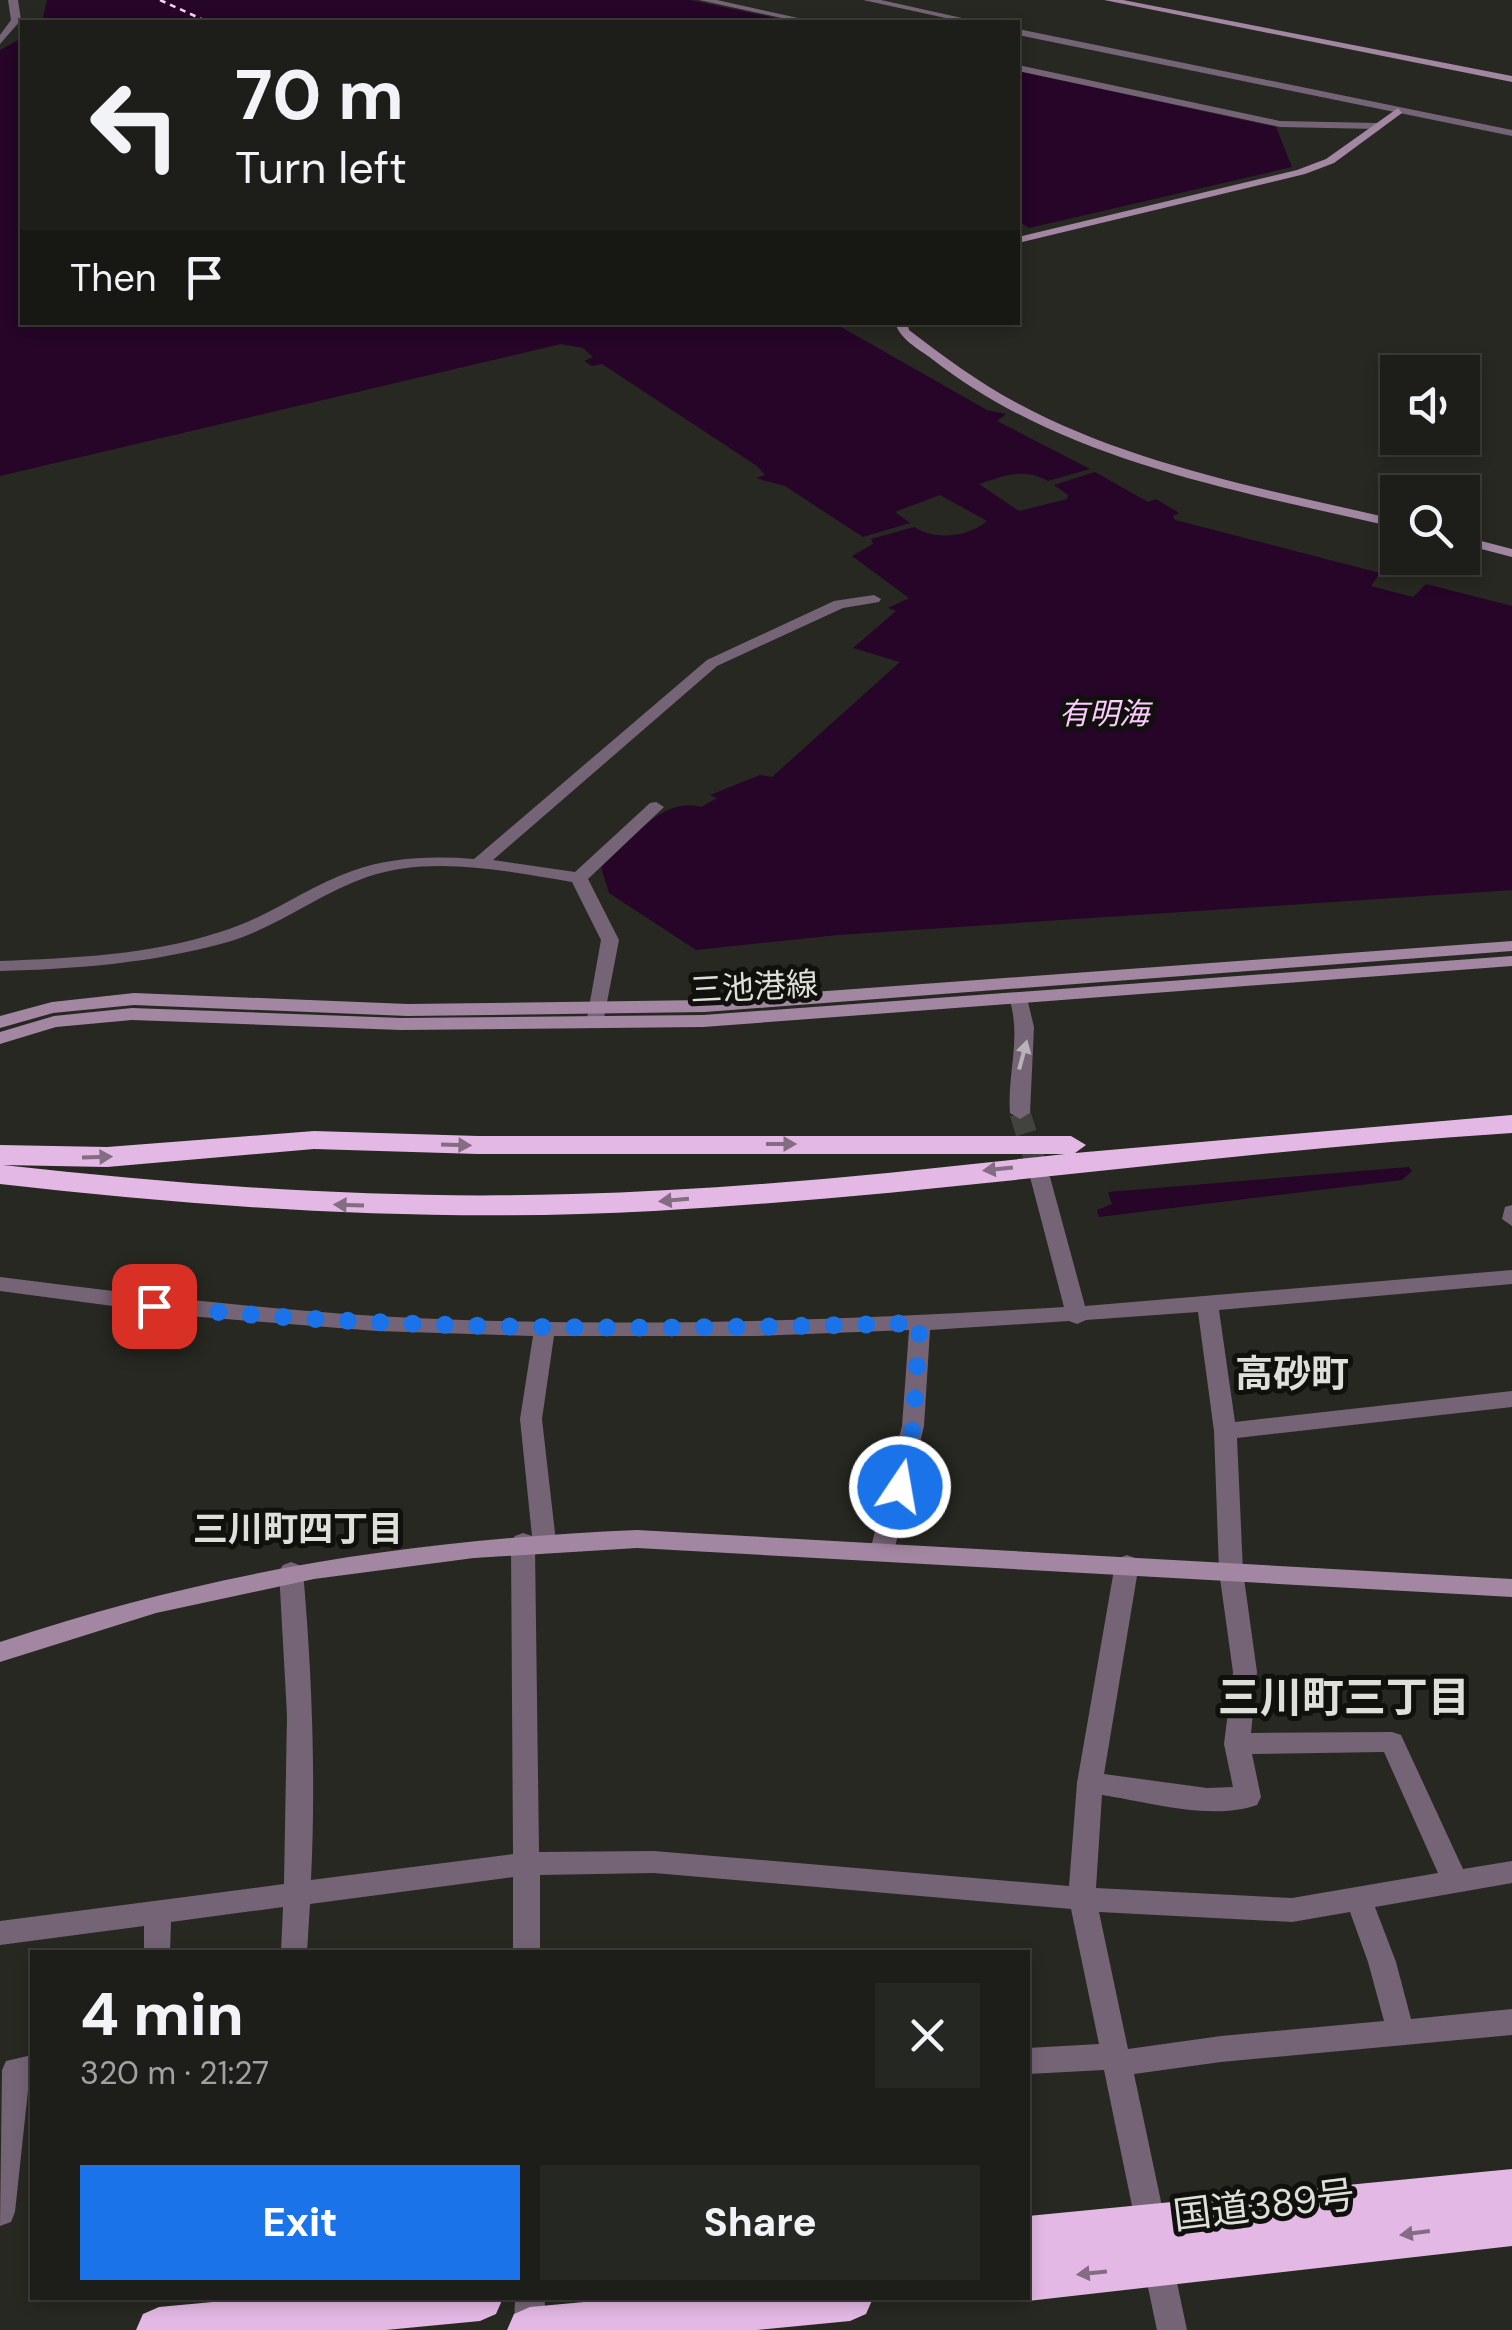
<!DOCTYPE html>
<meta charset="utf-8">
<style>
:root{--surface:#1d1e19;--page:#252722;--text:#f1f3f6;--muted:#a0a2a2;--line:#3b3c38;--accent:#1a73e8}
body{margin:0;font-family:"DM Sans","Noto Sans JP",sans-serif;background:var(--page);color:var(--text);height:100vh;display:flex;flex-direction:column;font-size:38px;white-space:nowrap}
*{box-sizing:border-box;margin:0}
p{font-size:32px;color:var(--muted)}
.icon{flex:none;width:55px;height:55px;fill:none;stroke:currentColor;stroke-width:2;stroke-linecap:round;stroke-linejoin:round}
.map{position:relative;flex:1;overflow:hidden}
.details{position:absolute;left:30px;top:1950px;width:1000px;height:350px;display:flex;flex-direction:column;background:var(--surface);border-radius:0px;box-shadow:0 5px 15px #0003,0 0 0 2px var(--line)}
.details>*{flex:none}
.hud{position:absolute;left:20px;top:20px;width:1000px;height:305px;border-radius:0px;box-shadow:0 5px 15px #0003,0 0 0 2px var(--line);background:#1d1e19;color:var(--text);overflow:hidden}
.controls{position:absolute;left:1380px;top:355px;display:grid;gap:20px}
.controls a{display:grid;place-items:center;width:100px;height:100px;border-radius:0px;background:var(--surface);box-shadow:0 5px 15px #0003,0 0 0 2px var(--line);font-size:50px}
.pin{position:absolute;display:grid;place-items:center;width:85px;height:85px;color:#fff;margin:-42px;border-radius:20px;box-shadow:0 5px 15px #0006}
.me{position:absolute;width:110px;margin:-55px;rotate:12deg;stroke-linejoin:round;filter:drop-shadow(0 0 8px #0008)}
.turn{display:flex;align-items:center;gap:35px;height:210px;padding:0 50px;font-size:45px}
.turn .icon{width:130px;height:130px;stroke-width:2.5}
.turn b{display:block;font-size:70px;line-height:85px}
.then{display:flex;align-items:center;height:95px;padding:0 50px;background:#0003;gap:20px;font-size:38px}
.round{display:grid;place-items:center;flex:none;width:105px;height:105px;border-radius:0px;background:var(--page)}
.overview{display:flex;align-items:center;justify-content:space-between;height:170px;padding:0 50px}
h1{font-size:60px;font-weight:800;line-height:75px}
.button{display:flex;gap:20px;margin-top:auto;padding:20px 50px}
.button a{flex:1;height:115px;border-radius:0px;background:var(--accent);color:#fff;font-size:40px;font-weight:800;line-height:115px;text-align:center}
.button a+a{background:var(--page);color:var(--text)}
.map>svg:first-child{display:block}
.water{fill:#260528}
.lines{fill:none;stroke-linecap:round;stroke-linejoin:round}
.ferry{stroke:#fdccfe;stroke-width:2.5;stroke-dasharray:6 5;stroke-linecap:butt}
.street-tunnel{stroke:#42433d;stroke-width:21;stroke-dasharray:21 11;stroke-linecap:butt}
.street{fill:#756476;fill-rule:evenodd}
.secondary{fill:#a286a2;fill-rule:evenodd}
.highway{fill:#e3b8e4;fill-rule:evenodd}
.oneway{fill:#b9b3b7}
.oneway2{fill:#846c83}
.route{stroke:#1a73e8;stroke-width:18;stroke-dasharray:0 32.4}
.labels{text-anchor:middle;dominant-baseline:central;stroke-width:10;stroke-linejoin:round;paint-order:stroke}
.far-water-label{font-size:30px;font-style:italic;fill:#fdccfe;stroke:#10100d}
.street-label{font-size:32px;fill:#dededa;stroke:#10100d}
.neighbourhood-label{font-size:35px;font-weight:bold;fill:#dededa;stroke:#10100d}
.quarter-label{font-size:38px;font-weight:bold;fill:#dededa;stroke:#10100d}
.near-street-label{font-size:38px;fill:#dededa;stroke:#10100d}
.near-neighbourhood-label{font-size:42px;font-weight:bold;fill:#dededa;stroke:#10100d}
</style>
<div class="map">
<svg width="1512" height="2330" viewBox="0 0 1512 2330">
<rect width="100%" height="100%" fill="#272821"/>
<path class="water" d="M47,0H690L794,22H42Z
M22,38V322L834,323L987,410L1006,414L997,421L1090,469L1048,481C1024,467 1004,476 979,484L1019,511L1067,499L1068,495L1054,485L1095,472L1148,502L1156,499L1179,513L1173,516L1175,520L1380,573L1371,586L1413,597L1426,584L1512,606V890L838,935L696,950L609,893L601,867C629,842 662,796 701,807L717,798L710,795L760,775L772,777L900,662L853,648L896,611L888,608L909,598L852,556L873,544L871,539L914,527C936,541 968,537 987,521L940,495L895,512L910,523L863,537L785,486L756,478L765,475L757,466L602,364L592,366L584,361L593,357L583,348L561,344L0,476V50Z
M1018,71L1276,127L1292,167L1029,228L1018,221Z
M1409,1167L1412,1171L1402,1180L1099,1217L1097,1210L1112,1204L1108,1192Z"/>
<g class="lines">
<path class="ferry" d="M160,0L208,22"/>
<path class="street-tunnel" d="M1020,1113L1035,1161"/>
<path class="street" d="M8,0H18L21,20L0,44V35L11,20Z
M699,0H717L816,22H800Z
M863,0H881L980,22H964Z
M1018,29L1512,130V136L1018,35Z
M1018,65L1280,121L1377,123L1382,126L1377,129L1280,127L1018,71Z
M874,595L881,599L879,602L843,608L717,666L493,860L575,872L650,803L656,802L664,807L588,879L619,940L602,1028H588L586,1024L601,940L572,882C507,871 431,855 367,877C318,894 278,927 228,942C153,963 77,969 0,971V961C74,958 150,955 220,932C268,918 306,887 352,871C391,857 433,856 474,859L707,660L834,601Z
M1018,992L1027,998L1034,1027L1030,1113L1020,1119L1010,1113C1007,1074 1022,1037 1009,998Z
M1040,1170L1050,1177L1085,1306L1512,1270V1284L1219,1310L1235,1422L1512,1391V1407L1237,1438L1243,1571L1257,1672L1251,1733L1392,1732L1401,1735L1463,1869L1512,1861V1883L1375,1907L1396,1962L1411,2019L1512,2009V2035L1221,2062L1134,2074L1167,2230L1163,2240L1152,2244L1141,2240L1137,2230L1104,2070L1028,2074V2048L1099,2044L1071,1909L654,1873L540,1875V1952H513V1877L310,1904L307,1952H281L283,1907L171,1922L170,1952H144V1926L0,1945V1921L284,1884L287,1715L279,1571L283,1565L291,1562L299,1565L303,1571C312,1674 316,1777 311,1880L513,1854L511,1542L515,1536L523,1533L532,1536L520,1419L533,1336L377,1331L188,1316L0,1291V1277C125,1293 250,1308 376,1316C605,1329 835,1321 1064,1307L1030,1177ZM1198,1312L1214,1431L1219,1571L1233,1672L1224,1744L1233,1787L1207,1788L1104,1774L1139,1564L1135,1558L1127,1555L1119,1558L1115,1564L1077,1783L1069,1886L654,1851L539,1852L535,1547L544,1551L552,1548L556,1542L542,1419L554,1336H756L909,1330L902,1426L870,1551L874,1557L882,1560L890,1557L894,1551L924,1426L930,1330L1069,1321L1077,1324L1086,1320ZM1384,1752L1438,1873L1292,1898L1096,1888L1102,1795C1149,1802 1211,1821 1257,1805L1261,1797L1252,1754ZM1099,1912L1292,1922L1350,1912L1368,1962L1384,2021L1221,2036L1128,2049Z
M1512,1205V1226L1502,1219L1505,1207Z
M32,2055V2081H29L15,2212L11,2222L0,2226L2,2070L6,2061Z
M1157,2244L1168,2249L1172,2259L1187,2330H1157L1142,2259L1146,2249Z
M515,2298H545L544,2330H514Z"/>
<path class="secondary" d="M1104,0H1123L1512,76V82Z
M1398,108L1402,113L1334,163L1305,174L1018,243V237L1297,170L1326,159Z
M895,322H907L909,330C943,356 978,382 1017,403C1134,466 1270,490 1398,520V528C1239,491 1063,462 932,359C919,349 899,339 895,322Z
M1462,536L1512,549V557L1462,544Z
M1512,941V951L705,1012L408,1016L134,1005L53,1013L0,1028V1016L52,1002L134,993L408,1004L705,1000Z
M1512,956V966L703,1027L401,1030L132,1020L56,1027L0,1044V1032L54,1016L132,1008L401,1018L703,1015Z
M637,1530L1512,1579V1597L637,1548L474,1558L314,1579L156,1613L0,1662V1642C216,1570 411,1540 637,1530Z"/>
<path class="highway" d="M1512,1115V1133C1225,1151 941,1195 654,1211C435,1223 217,1209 0,1184V1145L107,1147L314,1131L478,1136H1071L1086,1145L1075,1153ZM314,1149L478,1154H1065C901,1172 737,1190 572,1194C382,1200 192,1186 3,1165L107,1167Z
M1512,2169V2246L1028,2301L1019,2298H1028V2216Z
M256,2298H503L496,2314L480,2321L386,2330H136L143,2314L159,2307Z
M627,2298H873L866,2314L850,2321L757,2330H507L514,2314L530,2307Z"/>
</g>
<defs><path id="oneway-solid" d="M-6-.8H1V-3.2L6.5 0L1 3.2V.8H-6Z" transform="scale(2.5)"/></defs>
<use class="oneway" href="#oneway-solid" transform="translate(1023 1055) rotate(-75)"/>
<g class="oneway2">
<use href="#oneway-solid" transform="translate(781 1144)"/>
<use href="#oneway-solid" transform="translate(456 1145) rotate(2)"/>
<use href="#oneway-solid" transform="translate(97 1157) rotate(-2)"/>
<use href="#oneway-solid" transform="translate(998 1169) rotate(174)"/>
<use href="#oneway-solid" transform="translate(674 1200) rotate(175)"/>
<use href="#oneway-solid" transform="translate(349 1205) rotate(-178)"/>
<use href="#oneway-solid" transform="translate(1415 2233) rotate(172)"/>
<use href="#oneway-solid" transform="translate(1092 2273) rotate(174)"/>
</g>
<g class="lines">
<path class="route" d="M154,1306C408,1332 665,1330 920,1323L913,1426L900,1487"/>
</g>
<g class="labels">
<g class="far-water-label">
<text x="1104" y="713">有明海</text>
</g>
<g class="street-label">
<text transform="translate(754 987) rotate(-3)">三池港線</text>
</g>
<g class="neighbourhood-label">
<text x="298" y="1529">三川町四丁目</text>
</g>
<g class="quarter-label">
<text x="1292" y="1374">高砂町</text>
</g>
<g class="near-street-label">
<text transform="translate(1264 2205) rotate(-7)">国道389号</text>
</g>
<g class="near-neighbourhood-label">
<text x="1344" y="1697">三川町三丁目</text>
</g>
</g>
</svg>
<div class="controls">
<a><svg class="icon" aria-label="sound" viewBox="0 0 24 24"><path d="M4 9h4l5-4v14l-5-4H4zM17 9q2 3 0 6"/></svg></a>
<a><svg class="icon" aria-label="search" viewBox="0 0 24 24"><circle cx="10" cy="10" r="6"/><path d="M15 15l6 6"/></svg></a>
</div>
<div class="pin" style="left:154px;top:1306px;background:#d93025"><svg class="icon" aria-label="arrive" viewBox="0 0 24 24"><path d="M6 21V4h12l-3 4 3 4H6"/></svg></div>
<svg class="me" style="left:900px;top:1487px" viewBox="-20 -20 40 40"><circle r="17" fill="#1a73e8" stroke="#fff" stroke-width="3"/><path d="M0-11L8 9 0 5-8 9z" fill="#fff"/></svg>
<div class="hud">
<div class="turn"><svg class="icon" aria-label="left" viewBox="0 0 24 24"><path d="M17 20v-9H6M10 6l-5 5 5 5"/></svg><div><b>70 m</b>Turn left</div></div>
<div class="then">Then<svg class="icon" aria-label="arrive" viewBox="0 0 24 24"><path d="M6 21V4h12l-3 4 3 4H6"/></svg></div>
</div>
<section class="details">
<div class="overview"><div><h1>4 min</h1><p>320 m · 21:27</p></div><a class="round"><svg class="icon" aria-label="close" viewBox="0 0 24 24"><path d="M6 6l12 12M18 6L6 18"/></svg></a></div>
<div class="button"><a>Exit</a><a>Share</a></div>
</section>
</div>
